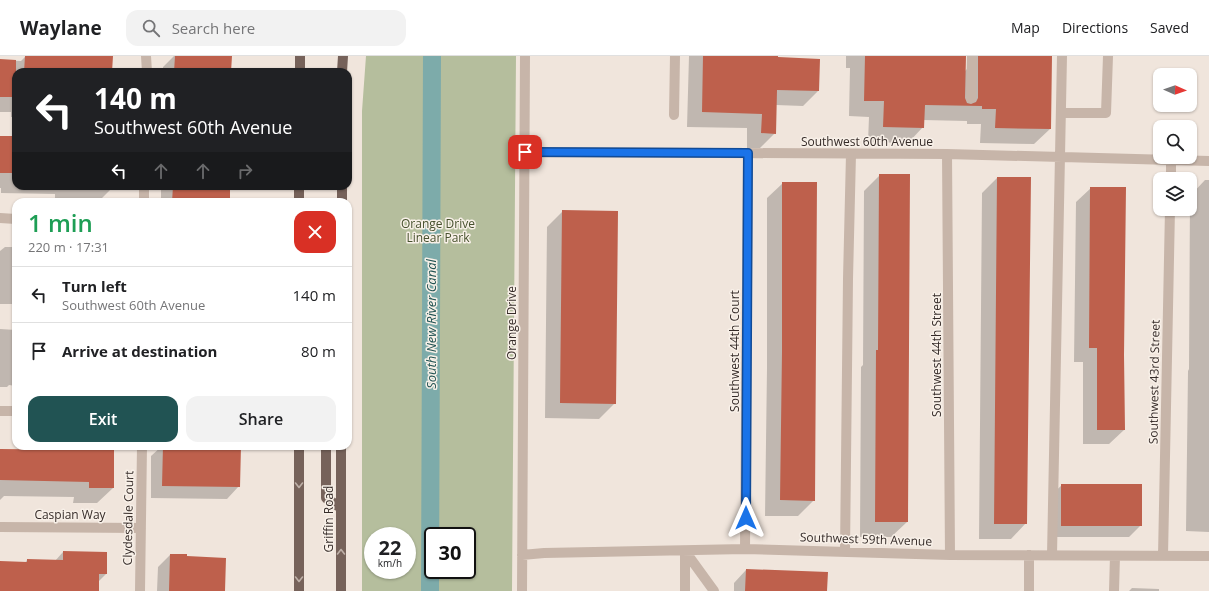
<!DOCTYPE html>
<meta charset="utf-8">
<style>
:root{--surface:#fff;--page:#f2f2f2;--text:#202124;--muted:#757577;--line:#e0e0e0;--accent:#215353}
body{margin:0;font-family:"Open Sans",sans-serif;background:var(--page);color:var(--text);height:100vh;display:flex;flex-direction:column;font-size:15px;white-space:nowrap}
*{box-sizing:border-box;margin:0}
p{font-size:13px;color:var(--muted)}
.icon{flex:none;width:22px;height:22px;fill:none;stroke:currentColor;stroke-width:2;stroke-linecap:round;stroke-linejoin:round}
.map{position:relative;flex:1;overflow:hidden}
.details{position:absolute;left:12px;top:142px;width:340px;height:252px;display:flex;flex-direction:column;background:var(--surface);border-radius:12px;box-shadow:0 1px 3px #0004}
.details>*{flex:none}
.guide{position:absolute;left:12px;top:12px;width:340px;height:122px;border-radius:12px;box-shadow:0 1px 3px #0004;background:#202124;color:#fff;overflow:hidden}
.needle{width:26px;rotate:92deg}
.controls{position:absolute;left:1153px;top:12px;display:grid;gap:8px}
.controls a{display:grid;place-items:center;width:44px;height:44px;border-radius:8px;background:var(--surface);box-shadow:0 1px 3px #0004;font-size:20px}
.speed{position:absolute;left:364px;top:471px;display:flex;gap:8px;font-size:20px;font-weight:700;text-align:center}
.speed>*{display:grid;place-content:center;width:52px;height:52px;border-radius:50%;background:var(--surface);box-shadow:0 1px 3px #0004;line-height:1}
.speed small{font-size:10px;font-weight:400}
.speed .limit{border:2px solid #111;border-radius:6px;background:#fff;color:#111}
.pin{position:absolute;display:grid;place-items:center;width:34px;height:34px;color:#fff;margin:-17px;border-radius:8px;box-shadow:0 2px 6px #0006}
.me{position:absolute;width:44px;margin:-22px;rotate:0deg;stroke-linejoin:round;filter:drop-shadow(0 0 3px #0008)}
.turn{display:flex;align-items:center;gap:14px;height:84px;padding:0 16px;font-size:18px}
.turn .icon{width:52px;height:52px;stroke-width:2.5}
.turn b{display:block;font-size:28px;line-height:34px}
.lanes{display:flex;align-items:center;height:38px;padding:0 16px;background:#0003;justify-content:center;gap:20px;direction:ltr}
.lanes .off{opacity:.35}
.round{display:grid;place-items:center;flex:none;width:42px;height:42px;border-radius:12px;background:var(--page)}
.summary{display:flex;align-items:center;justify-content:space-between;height:68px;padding:0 16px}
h1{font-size:24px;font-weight:600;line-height:30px;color:#1e9e55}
.action{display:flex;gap:8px;margin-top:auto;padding:8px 16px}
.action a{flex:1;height:46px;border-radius:12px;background:var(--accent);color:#fff;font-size:16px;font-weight:600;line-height:46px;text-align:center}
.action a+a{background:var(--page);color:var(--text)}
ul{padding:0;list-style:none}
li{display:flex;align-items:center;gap:12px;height:56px;padding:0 16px;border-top:1px solid var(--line)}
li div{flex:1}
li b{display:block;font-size:15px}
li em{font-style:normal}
header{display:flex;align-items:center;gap:24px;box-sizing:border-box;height:56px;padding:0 20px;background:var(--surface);border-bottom:1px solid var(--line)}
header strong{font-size:19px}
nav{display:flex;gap:22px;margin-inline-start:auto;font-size:14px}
.search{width:280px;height:36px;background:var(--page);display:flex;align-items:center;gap:10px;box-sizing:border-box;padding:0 14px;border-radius:12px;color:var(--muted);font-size:15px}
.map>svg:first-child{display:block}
.green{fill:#b5be9d;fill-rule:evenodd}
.shadow{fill:#0003}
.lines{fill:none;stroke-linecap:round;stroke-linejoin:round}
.canal{stroke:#7dabaa;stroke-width:18}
.building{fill:#be604c}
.minor{stroke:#c7b5a9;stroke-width:10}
.major{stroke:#76625a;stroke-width:10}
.oneway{stroke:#beb0a8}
.route-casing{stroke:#114b97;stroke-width:10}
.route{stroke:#1a73e8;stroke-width:7}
.labels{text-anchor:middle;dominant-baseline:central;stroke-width:3;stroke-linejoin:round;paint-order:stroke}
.street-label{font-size:12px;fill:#352b28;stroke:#f8f0e8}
.park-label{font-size:12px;fill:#47512e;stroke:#f8f0e8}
.water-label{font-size:13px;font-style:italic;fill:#215353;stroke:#f8f0e8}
</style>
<header>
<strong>Waylane</strong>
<div class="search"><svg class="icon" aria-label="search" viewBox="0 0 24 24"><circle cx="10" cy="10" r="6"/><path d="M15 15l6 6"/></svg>Search here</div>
<nav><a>Map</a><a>Directions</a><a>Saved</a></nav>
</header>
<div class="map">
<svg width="1209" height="535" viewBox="0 0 1209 535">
<rect width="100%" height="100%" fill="#f0e5dc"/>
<path class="green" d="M366,0H516L512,535H362V55ZM373,480H407V514H373ZM433,480H467V514H433Z"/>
<path class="shadow" d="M112,0V16H16V61H11V56H0V4L21,5L25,1Z
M174,0H207L230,16H163V11Z
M689,0H777L818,35L803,50L776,49L775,77L760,92H747V72L687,71Z
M846,0H938L964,16L967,13L973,0H1051L1050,73L1034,88L980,87L981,68H967V65L923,64V71L908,87L868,86L869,61L849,60L850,12H846Z
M0,81H16V130H110V134L98,146H55V138L1,137V132H0Z
M880,119L907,466L891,481H860L861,311L863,309L864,135Z
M997,122L1026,467L1011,483H979L982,137Z
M1205,124H1209V476L1186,475L1188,315L1189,313L1190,140Z
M783,127L814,444L798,460H765L767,312V142Z
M161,130H229V146H161Z
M1091,132L1123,299L1124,374L1109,388H1083V306H1074L1076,146Z
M563,155L615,347L599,363L545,362L547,171Z
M5,191H16V248H0V195Z
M0,273L16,274V330L9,329L7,331H0Z
M88,390H113V432L97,447H73L74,441L4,440L0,444V394L83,395Z
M162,390H240L239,430L227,443L151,442V400Z
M1062,429L1141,469L1129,481H1049V441Z
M63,496L106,518L98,526V535H0V506L25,507L27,504L55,505Z
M170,499L224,535H157L158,511Z
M746,514L826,535H734V527Z
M1132,532L1159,533V535H1129Z"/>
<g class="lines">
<path class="canal" d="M430,535L432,0"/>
</g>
<path class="building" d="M25,0H113L112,16H24Z
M175,0H232L231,16H174Z
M703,0H778V1L820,3L819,35L777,34L776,78L761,77L762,58L702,56Z
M865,0H966L965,42L967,47L971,48L976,46L978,42V0H1052L1051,73L995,72L996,53H982V50L925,49L924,72L883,71L884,45H864Z
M0,3L16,4V41H0Z
M0,80H16V117H0Z
M879,118H910L908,466H875L876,294H878Z
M997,121H1031L1027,468H994Z
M782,126H817L815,445L780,444L782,296Z
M173,130H230V146H172Z
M1090,131H1126L1124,299L1125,374H1097V292H1089Z
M562,154L618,155L616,348L560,347Z
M90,390H114V432H89V426L0,424V393L90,394Z
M163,390H241L240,431L162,430Z
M1061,428H1142V470H1061Z
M63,495L107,496V518H99V535H0V505L27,506V503L63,504Z
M170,498H187V500L226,502L225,535H169Z
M746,513L828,516L827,535H745Z"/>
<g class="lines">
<path class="minor" d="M146,0L147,16
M971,42L972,0
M1061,57H1106L1108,0
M674,59L675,0
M525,96L947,98L1209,105
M947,98L950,499
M1171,123V105
M144,146V130
M0,162L16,163
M0,355H16
M0,471L141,472
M745,493L748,97
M845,496L848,223L851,98
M522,499L544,497L745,493L950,499L1209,500
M1052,499L1062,0
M1163,500L1170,153
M140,535L142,390
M522,535L525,0
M685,535V495L714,535
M1029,535V499
M1114,535L1115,500"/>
<path class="major" d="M300,16V0
M342,16L343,0
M299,146V130
M342,146V130
M299,390V535
M326,390V442L341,452
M341,390V535"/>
</g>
<defs><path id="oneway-chevron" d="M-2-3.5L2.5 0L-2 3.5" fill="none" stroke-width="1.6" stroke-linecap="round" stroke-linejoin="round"/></defs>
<g class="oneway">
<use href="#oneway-chevron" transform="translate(299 429) rotate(90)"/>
<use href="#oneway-chevron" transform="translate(341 496) rotate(-90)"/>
<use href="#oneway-chevron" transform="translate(299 523) rotate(90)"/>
</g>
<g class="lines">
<defs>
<path id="route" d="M525,96L748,97L746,462"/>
</defs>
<use href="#route" class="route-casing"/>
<use href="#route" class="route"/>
</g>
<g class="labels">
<g class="street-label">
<text x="867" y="85">Southwest 60th Avenue</text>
<text transform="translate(511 267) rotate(-90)">Orange Drive</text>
<text transform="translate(734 295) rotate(-90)">Southwest 44th Court</text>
<text transform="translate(936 299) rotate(-90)">Southwest 44th Street</text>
<text transform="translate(1154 326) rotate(-89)">Southwest 43rd Street</text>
<text x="70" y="458">Caspian Way</text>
<text transform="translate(128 462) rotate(-89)">Clydesdale Court</text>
<text transform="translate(328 463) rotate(-90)">Griffin Road</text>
<text transform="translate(866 483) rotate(2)">Southwest 59th Avenue</text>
</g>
<g class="park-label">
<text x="438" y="167">Orange Drive<tspan x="438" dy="14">Linear Park</tspan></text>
</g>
<g class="water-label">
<text transform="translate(431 268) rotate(-90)">South New River Canal</text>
</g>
</g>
</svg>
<div class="controls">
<a><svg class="needle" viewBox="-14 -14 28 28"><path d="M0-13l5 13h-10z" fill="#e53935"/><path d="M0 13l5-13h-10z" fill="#757577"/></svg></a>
<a><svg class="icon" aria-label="search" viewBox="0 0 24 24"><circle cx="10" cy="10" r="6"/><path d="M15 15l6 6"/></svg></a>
<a><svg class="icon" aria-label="layers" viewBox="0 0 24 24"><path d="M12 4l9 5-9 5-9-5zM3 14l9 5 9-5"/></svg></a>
</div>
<div class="speed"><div>22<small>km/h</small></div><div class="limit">30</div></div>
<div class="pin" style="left:525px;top:96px;background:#d93025"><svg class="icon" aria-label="arrive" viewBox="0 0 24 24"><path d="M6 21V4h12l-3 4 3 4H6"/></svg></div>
<svg class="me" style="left:746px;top:462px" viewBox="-20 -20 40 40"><path d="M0-17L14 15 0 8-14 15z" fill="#1a73e8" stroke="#fff" stroke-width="4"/></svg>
<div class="guide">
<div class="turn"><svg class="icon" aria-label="left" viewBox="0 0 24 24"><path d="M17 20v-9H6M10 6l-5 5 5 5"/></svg><div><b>140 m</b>Southwest 60th Avenue</div></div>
<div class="lanes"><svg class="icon" aria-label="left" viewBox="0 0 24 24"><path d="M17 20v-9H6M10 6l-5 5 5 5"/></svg><svg class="icon off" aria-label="ahead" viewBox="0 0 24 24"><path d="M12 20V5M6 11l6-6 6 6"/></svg><svg class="icon off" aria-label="ahead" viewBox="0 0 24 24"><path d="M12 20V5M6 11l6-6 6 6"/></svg><svg class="icon off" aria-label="right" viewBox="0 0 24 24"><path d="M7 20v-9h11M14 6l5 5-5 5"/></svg></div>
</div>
<section class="details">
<div class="summary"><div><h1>1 min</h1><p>220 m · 17:31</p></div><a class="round" style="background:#d93025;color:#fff"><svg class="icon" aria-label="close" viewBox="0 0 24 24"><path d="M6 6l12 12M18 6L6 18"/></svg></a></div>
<ul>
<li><svg class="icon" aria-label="left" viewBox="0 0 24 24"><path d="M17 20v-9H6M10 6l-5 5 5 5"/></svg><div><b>Turn left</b><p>Southwest 60th Avenue</p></div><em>140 m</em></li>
<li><svg class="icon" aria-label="arrive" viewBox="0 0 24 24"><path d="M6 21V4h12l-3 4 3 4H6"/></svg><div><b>Arrive at destination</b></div><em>80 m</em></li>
</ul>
<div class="action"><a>Exit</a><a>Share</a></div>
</section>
</div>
